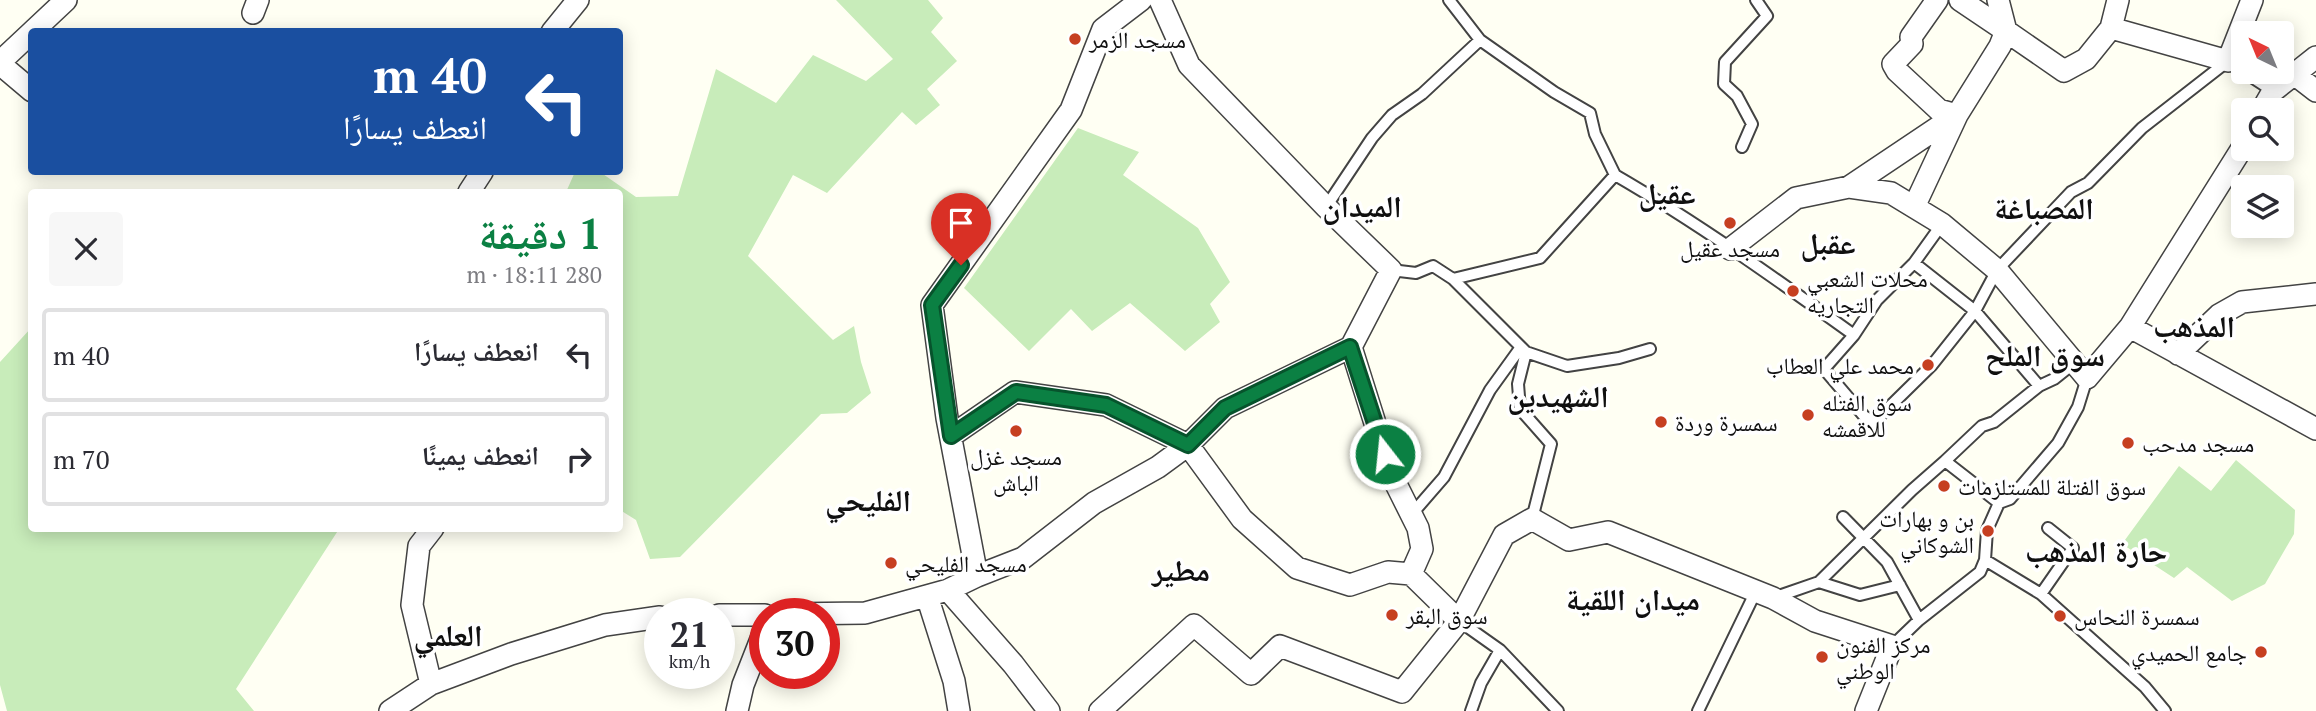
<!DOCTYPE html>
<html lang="ar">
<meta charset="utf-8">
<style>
:root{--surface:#fff;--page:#f7f7f7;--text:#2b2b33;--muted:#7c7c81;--line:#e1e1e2;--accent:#0b8043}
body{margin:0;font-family:"PT Serif","Noto Naskh Arabic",serif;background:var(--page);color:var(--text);direction:rtl;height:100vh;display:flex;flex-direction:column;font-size:26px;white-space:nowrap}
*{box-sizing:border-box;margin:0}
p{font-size:23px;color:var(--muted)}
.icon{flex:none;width:38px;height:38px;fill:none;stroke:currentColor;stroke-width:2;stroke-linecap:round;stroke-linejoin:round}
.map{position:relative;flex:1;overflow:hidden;direction:ltr}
.sheet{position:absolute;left:28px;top:189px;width:595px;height:343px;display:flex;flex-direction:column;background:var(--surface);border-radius:7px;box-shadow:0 4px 18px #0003;direction:rtl}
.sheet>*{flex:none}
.top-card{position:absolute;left:28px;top:28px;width:595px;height:147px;border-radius:7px;box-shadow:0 4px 18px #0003;direction:rtl;background:#1a4fa0;color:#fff;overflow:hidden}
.needle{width:46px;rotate:317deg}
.fabs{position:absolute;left:2231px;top:21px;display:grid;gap:14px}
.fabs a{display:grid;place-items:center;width:63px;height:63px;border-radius:7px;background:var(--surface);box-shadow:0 4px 18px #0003;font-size:35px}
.speed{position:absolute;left:644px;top:598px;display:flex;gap:14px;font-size:35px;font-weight:700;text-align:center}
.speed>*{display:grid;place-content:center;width:91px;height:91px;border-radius:50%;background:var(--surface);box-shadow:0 4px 18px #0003;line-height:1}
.speed small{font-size:18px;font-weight:400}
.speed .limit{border:10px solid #d22;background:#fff;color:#111}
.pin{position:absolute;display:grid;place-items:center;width:60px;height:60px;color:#fff;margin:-72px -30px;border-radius:50% 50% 50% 0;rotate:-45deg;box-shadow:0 0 7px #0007}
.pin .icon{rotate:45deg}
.me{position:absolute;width:77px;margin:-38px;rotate:344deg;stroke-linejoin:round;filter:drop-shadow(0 0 5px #0008)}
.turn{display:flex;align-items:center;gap:24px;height:147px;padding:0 21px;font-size:32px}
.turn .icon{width:91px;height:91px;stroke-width:2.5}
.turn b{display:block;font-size:49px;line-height:60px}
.round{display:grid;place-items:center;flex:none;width:74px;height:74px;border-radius:7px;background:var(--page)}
.head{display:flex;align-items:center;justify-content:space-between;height:119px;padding:0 21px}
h1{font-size:42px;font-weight:700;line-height:52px;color:var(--accent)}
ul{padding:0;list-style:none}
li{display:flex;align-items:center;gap:21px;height:94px;margin:0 14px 10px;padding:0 7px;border:4px solid var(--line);border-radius:7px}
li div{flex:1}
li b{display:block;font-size:26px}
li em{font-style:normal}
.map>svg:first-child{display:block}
.green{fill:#c8ecba}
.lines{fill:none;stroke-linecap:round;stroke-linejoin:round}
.service-casing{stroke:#434343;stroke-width:14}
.minor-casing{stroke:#434343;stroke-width:24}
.service{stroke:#fff;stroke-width:10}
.minor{stroke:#fff;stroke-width:21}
.route-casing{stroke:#07532c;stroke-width:18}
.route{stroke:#0b8043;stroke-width:12}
.poi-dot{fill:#c63f21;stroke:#fff;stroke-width:2.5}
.labels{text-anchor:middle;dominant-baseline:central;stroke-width:7;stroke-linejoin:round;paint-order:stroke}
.poi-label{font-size:23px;fill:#101010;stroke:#fff;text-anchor:start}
.district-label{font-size:30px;font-weight:bold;fill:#101010;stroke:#fff}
</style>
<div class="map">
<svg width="2316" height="711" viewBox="0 0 2316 711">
<rect width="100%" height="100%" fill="#fffff3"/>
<path class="green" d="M836,0H928L943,18L931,32L957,61L927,89L940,105L916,125L902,112L827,193L793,175L748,256L833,340L854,326L861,362L871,393L847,413L821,414L680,557L650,559L636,520L620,510V192H566L575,172H600L636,197L678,196L716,69L776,103L813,55L866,81L893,59Z
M1078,128L1139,152L1123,175L1198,228L1230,282L1210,304L1220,322L1185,351L1130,303L1092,331L1071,309L1029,351L964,288Z
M31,328L32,528L339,529L236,689L254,711H7L0,685V362Z
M2236,460L2295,510L2294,534L2265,584L2232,601L2187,567L2174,578L2122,544L2179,466L2211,491Z"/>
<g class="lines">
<defs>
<path id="service" d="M1449,0L1480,40L1554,92L1590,113L1595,134L1615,175
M2244,72L2273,91
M1742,147L1752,124L1737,96L1724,84L1725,62L1767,16L1756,0
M1326,207L1372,138L1392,115L1422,94L1480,40
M1914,263L1975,311L2039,386L2054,379L2074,363
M1391,270L1416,273L1433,266L1453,279L1526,352L1518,384L1520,409L1551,444L1532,519
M1453,279L1540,258L1615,175C1698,223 1776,279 1854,335L1824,369L1864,416L1874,422L1932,365L1975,311L1997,270L2071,192L2088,183L2142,128L2228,61L2244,71
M1854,335L1877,300L1914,263L1942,224
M1526,352L1567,366L1619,358L1650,349
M1945,461L1982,426L1994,422L2039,386
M1999,503L2010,499L2058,443L2078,407L2087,378
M1411,515L1444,477L1490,390L1521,347
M1843,517L1887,562L1919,620
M1819,582L1912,490L1945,461L1999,503L1987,530L1985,560
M2041,594L2073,548L2048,528
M1773,598L1819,582L1860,595L1900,585
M1459,621L1500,650L1558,711
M1892,646L1919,620L1980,572L1985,560L2041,594L2145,687L2165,711
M1471,711L1481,683L1500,650
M1698,711L1756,591"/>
<path id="minor" d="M1160,0L1189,65L1326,207L1391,270L1351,347L1391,474L1418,528L1422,549L1411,574L1459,621L1504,535L1532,519L1569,540L1608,532L1773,598L1815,621L1892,646L1866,711
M1937,0L1911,37L1912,44L1893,64L1897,71L1939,110L1957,115
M1960,0L2006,31
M1998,0L2006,31
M253,13L258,0
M2111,28L2228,61L2252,0
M32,32L66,0
M552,32L578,0
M0,62L32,32
M0,64L32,91
M2294,74L2316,91
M2262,110L2273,91L2316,57
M1849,187L1955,116
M469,192L482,172
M1914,207L1957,115L2000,46L2006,31L2064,71L2086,59L2111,28L2118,0
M1730,249L1796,198L1849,187L1891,193L1942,224L1997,270L2087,378L2130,327L2244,145
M2130,327L2316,429
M2178,354L2219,315L2242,302L2316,294
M951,436L1015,392L1106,405L1188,445L1242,519L1297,568L1350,585L1388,572L1411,574
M977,576L947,418L932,305L1071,110L1103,29L1141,0
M948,590L1013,664L1049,711
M927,596L954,681L959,711
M786,614L865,613L948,590L977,576L1023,558L1094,503L1158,467L1188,445L1225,408L1351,347
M719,615H765
M431,684L412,605L419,546L433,528
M390,711L431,684L511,654L605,625L660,617
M737,711L743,685L765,629
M1100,711L1194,625L1251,674L1280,646L1402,692L1459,621"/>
</defs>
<use href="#service" class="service-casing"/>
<use href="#minor" class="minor-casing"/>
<use href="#service" class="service"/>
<use href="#minor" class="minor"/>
</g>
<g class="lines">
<defs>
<path id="route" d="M961,265L932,305L951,436L1016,392L1106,405L1188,445L1225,408L1350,347L1385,454"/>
</defs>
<use href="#route" class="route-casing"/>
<use href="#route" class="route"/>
</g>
<g class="poi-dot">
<circle cx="1075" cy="39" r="7"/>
<circle cx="1730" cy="223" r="7"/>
<circle cx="1793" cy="291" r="7"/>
<circle cx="1928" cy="365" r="7"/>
<circle cx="1808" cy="415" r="7"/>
<circle cx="1661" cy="422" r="7"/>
<circle cx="1016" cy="431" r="7"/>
<circle cx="2128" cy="443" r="7"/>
<circle cx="1944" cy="486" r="7"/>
<circle cx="1988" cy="531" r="7"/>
<circle cx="891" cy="563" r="7"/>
<circle cx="1392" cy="615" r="7"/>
<circle cx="2060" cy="616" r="7"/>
<circle cx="2261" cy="652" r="7"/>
<circle cx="1822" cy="657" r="7"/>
</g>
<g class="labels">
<g class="poi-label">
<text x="1089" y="39">مسجد الزمر</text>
<text x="1730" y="248" text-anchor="middle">مسجد عقيل</text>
<text x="1807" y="278">محلات الشعبي<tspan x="1807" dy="26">التجاريه</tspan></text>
<text x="1914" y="365" text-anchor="end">محمد علي العطاب</text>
<text x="1822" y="402">سوق الفتله<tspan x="1822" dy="26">للاقمشه</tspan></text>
<text x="1675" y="422">سمسرة وردة</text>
<text x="2142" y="443">مسجد مدحب</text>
<text x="1016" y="456" text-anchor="middle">مسجد غزل<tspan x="1016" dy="26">الباش</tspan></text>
<text x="1958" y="486">سوق الفتلة للمستلزمات</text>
<text x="1974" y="518" text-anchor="end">بن و بهارات<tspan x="1974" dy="26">الشوكاني</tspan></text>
<text x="905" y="563">مسجد الفليحي</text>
<text x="1406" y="615">سوق البقر</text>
<text x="2074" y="616">سمسرة النحاس</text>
<text x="1836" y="644">مركز الفنون<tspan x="1836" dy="26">الوطني</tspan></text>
<text x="2247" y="652" text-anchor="end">جامع الحميدي</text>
</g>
<g class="district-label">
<text x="1667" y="193">عقيل</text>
<text x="1362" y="206">الميدان</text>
<text x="2044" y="208">المصباغة</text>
<text x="1828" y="243">عقبل</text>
<text x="2194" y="326">المذهب</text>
<text x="2045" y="355">سوق الملح</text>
<text x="1558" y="396">الشهيدين</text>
<text x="868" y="500">الفليحي</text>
<text x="2096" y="551">حارة المذهب</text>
<text x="1181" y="570">مطير</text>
<text x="1633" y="599">ميدان اللقية</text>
<text x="448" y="635">العلمي</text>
</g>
</g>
</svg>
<div class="fabs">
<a><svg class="needle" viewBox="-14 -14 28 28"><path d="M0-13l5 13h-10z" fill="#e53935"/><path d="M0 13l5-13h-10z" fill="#7c7c81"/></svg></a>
<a><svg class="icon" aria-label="search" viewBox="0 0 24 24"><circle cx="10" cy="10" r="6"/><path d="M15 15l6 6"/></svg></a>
<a><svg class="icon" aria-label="layers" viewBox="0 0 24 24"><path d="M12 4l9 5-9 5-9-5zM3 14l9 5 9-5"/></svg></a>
</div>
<div class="speed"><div>21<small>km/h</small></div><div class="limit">30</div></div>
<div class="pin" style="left:961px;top:265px;background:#d93025"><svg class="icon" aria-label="arrive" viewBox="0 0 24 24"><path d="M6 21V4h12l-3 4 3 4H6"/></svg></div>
<svg class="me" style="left:1385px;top:454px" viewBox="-20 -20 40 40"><circle r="17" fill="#0b8043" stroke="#fff" stroke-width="3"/><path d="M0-11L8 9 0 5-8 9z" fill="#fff"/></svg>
<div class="top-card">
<div class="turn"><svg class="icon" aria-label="left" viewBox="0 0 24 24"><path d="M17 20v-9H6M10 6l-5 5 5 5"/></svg><div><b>40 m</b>انعطف يسارًا</div></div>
</div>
<section class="sheet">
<div class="head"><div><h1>1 دقيقة</h1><p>280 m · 18:11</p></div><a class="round"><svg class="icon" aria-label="close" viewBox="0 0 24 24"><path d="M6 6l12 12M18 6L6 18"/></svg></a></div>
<ul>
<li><svg class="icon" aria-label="left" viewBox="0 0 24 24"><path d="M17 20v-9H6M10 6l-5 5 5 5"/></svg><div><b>انعطف يسارًا</b></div><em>40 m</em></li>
<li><svg class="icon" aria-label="right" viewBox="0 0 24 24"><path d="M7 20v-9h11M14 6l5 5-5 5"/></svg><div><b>انعطف يمينًا</b></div><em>70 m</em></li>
</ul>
</section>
</div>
